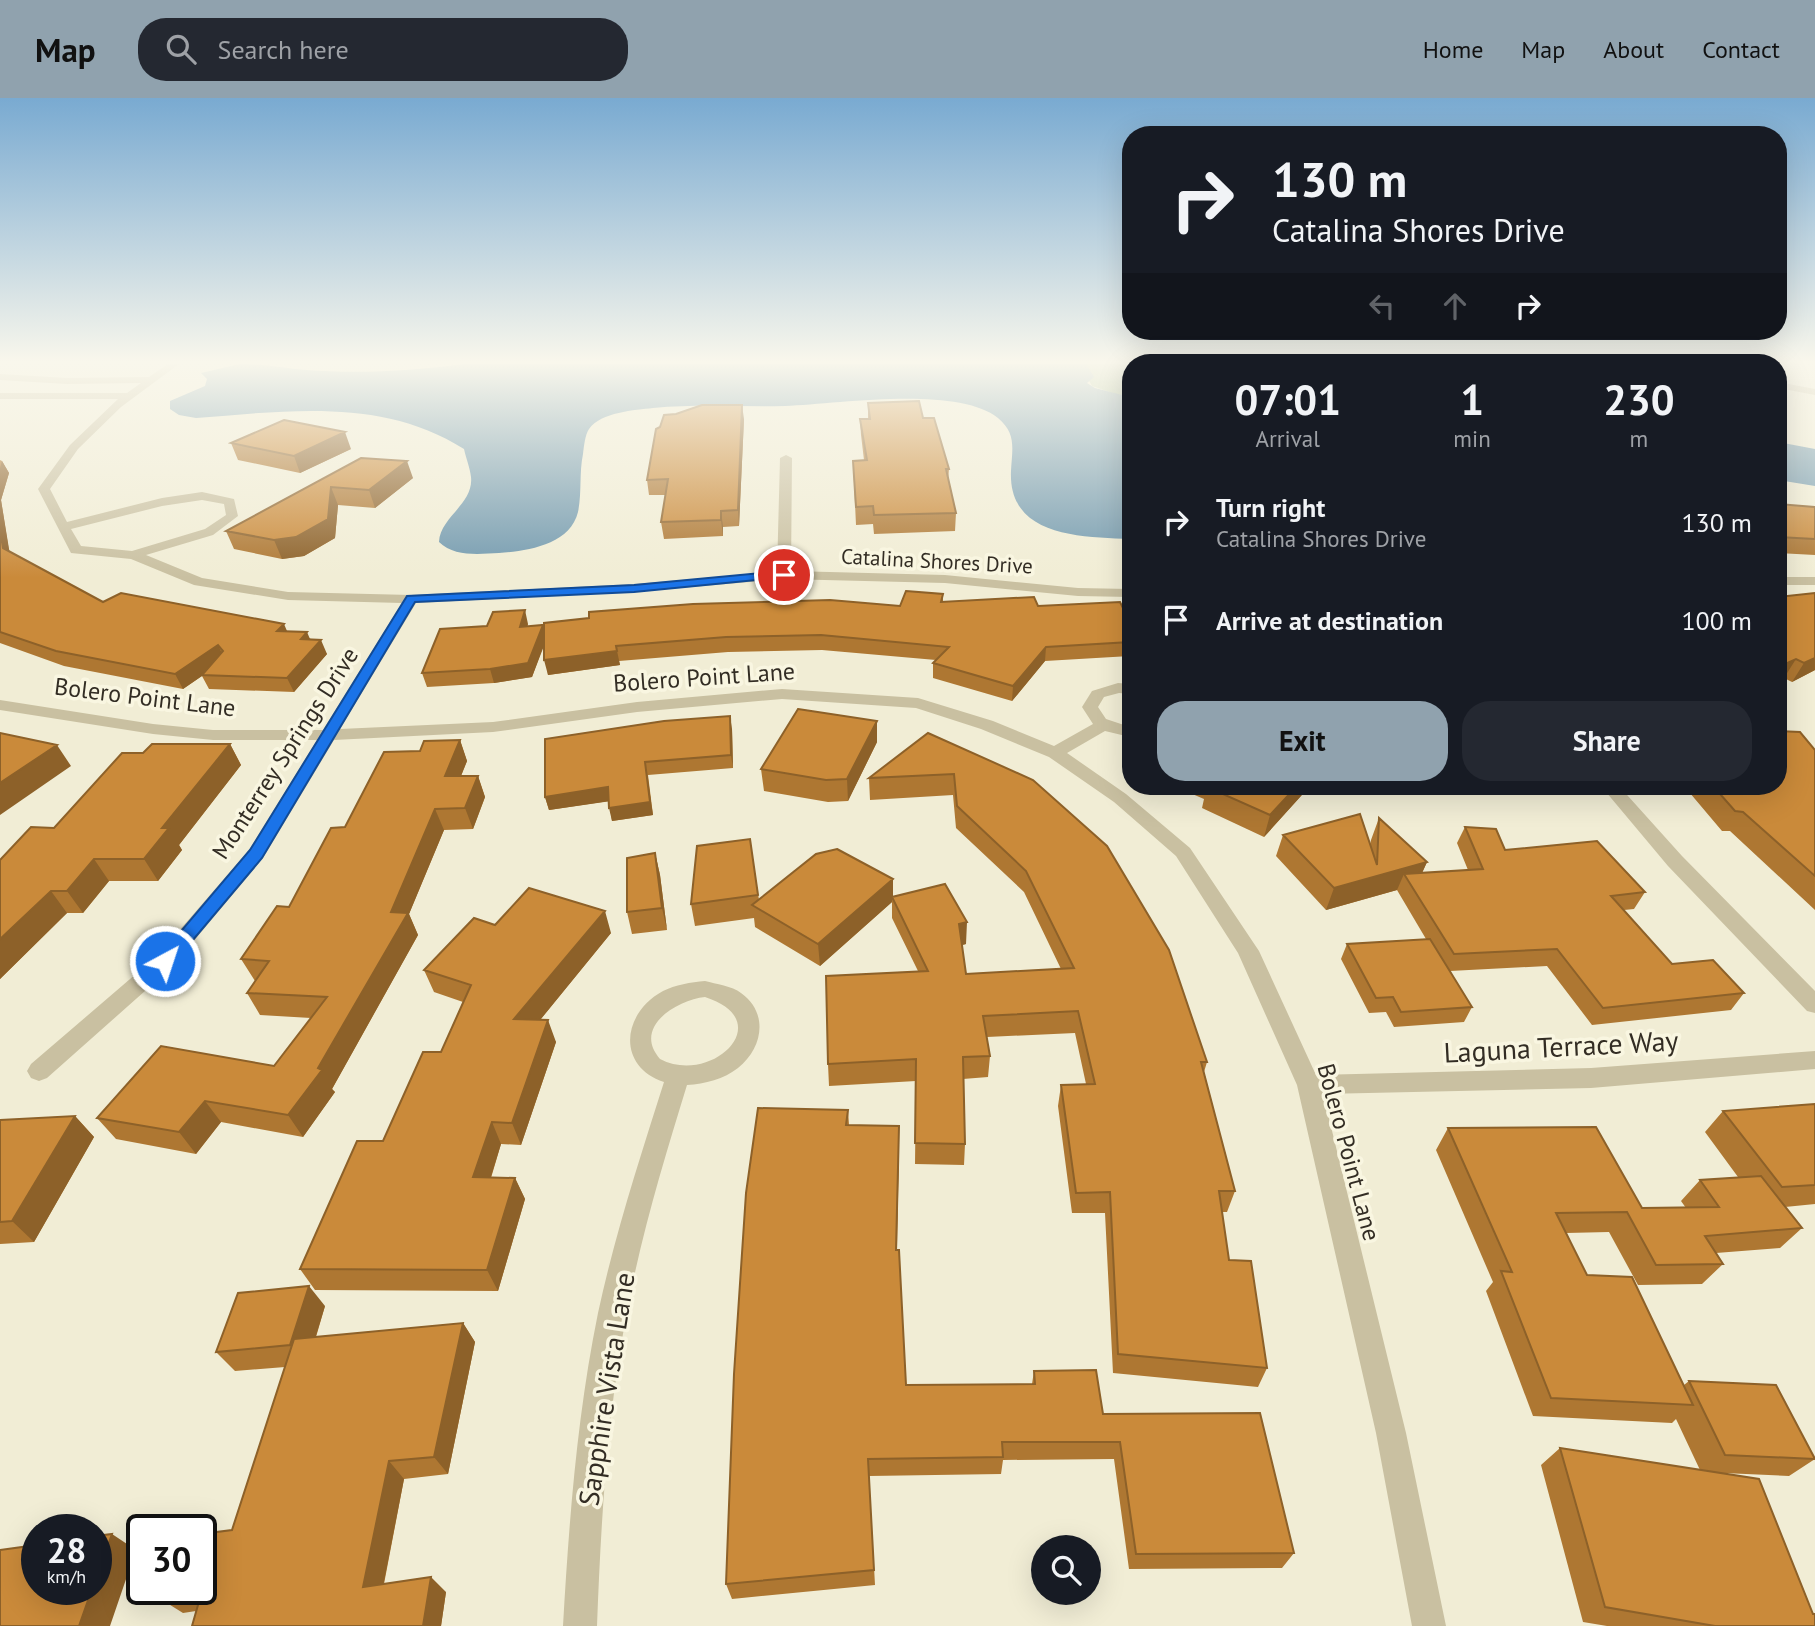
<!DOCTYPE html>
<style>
:root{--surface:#171b24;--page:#242831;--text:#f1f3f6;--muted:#9ea1a6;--accent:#90a2ae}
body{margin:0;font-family:"PT Sans",sans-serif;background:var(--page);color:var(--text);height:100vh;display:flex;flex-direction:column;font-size:26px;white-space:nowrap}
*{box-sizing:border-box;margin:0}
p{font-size:23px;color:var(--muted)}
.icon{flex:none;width:38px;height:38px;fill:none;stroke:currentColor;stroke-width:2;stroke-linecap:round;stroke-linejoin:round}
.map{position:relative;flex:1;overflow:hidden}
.panel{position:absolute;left:1122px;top:256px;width:665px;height:441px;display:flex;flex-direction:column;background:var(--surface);border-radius:28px;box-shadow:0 7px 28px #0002}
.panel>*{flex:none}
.hud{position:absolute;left:1122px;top:28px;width:665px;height:214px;border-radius:28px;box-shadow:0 7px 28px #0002;background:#171b24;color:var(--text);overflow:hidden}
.tools{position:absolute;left:1031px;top:1437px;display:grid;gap:14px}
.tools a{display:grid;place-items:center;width:70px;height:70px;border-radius:50%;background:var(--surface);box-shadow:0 7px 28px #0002;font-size:35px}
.speed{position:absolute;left:21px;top:1416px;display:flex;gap:14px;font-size:35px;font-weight:700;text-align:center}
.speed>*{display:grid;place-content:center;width:91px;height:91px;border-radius:50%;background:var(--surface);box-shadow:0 7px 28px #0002;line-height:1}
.speed small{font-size:18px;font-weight:400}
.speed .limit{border:4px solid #111;border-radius:10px;background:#fff;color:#111}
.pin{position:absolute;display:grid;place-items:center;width:60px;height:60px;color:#fff;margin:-30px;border:4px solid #fff;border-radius:50%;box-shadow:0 2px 7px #0007}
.me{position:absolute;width:77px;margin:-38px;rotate:40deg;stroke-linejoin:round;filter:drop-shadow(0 0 5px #0008)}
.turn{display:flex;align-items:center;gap:24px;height:147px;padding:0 35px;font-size:32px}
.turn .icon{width:91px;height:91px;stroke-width:2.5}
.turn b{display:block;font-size:49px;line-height:60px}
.lanes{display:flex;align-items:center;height:66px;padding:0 35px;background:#0003;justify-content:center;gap:35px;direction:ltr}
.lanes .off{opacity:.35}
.eta{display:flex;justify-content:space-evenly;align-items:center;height:119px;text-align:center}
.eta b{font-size:42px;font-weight:700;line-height:49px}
.cta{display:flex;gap:14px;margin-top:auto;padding:14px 35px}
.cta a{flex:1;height:80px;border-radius:28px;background:var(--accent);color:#111;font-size:28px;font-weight:700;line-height:80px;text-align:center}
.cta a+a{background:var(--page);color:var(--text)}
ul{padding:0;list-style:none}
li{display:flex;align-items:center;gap:21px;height:98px;padding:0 35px}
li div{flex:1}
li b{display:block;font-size:26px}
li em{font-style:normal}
header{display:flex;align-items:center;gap:42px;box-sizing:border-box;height:98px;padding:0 35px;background:var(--accent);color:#111}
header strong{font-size:33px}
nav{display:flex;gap:38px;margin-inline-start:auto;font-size:24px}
.search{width:490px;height:63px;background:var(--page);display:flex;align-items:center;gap:18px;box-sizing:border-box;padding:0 24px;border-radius:28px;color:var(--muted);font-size:26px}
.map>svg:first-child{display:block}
.green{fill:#a4c095}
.water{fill:#739aaf}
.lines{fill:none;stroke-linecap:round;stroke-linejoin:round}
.minor{fill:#c9c0a1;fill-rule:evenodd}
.wall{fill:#ae7732}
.shaded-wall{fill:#8d6129}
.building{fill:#ca8a3a;stroke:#8d6129;stroke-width:2}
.route{fill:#1a73e8;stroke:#114b97;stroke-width:2}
.labels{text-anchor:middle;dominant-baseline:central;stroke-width:7;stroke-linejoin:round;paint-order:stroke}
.far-street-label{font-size:21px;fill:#332d24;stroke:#f9f6e1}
.street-label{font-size:24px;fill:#332d24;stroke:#f9f6e1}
.near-street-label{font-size:28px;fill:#332d24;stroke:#f9f6e1}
</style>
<header>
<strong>Map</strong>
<div class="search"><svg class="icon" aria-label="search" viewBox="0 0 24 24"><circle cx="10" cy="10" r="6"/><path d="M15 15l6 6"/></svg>Search here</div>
<nav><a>Home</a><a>Map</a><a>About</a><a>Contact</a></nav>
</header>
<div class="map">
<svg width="1815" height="1528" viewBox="0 0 1815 1528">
<rect width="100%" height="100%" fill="#f1edd5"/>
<path class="green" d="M1081,266H1130V301L1092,288L1080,267Z"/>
<path class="water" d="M240,266C263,266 284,270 306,272C358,276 413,273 464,266H1086L1094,279L1087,285L1095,290L1130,299V441C1081,439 1008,439 1011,373C1012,351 1017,336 998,320C957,287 838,306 785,308C741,309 697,306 653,310C635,312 601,314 589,331C585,337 584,348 583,356C579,375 582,395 578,414C570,447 527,453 499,455C479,456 454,459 439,444C440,419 474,406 471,379C470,370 466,360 464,351C383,299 287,313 196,320L179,317L170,311V303L205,288L207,281L201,275Z
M1778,344L1815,351V388L1778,382Z"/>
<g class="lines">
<path class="minor" d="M168,266H179L121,309L78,351L50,391L67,424L162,400L202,394L234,401L238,418L213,437L146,457L202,480L288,494L411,497L634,486L777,474L780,360L786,357L792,360L791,473L945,477L1078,490L1130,491V499L1078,498L945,485L784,481L634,494L416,505L340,631L493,624L637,604L782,591L918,600L993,623L1054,648L1093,626L1082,609L1092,593L1118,585L1130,586V596L1119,595L1104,599L1098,609L1106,621L1130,629V639L1105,633L1067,655L1126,696L1190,750L1259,853L1316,977L1591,970L1815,953V971L1591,990L1323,996L1406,1335L1446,1528H1412L1376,1335L1297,987L1238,855L1176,758L1114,704L1049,659L981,631L916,610L782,601L637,614L493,634L334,642L263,760L172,869L47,980L39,983L31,980L27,973L31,966L158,857L249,752L317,642H213L153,636L0,612V602L153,626L213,632H323L402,505L288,502L194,487L131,461L71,455L38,391L70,347L118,301H0V295H127L141,285L67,286L0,282V276L67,280L149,279ZM202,402L224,406L226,417L205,431L132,453L81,448L71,431L162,408Z
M1778,284L1815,291V297L1778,290Z
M1778,479H1815V487H1778Z
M1601,688H1619L1682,758L1815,893V915L1807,913L1668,768Z
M705,883C716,886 732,888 741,895C769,915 763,950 738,970C724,981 705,986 687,987C664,1062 641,1137 627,1214C607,1317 601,1423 597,1528H563C569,1423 577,1318 598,1215C615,1136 640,1060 664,984C616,968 622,915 663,893C675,887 691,884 705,883ZM705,899C780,923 711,988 660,961C632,929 677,902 705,899Z"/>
</g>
<path class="wall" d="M868,305L923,320L949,371L948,383L956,415L955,433L874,436L873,426L856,427L853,363L864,362L861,337L860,321H868Z
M744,321L739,428L723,429V438L664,441L661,424L666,397H649L647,382Z
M231,345L351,351L300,375L238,362Z
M361,360L413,380L375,410L338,407L335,440L304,458L282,461L234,451L226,433Z
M0,362L2,363L9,375L1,402L9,453L103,504L287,533L311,541L327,556L294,594L209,591L202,578L183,591L64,568L0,545Z
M1778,406L1815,409V457L1778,455Z
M943,496V503L1038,508L1130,524V558L1045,563L1012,603L933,580V565L936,562L822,552L728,554L619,563L620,567L548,577L544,546L532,579L494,585L427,589L422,575L528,526L527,529L543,527L544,531L900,508Z
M1778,499L1815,572L1792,584L1784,580L1778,582Z
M877,623V644L848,703L828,704L764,693L761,671Z
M732,631L733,670L648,677L653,717L612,723L609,703L549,712L545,699Z
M928,635L1207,964L1204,974L1235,1093L1227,1114H1222L1229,1162L1267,1270L1258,1289L1113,1275L1105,1115H1072L1058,1008L1061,987L1086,986L1075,935L987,939L990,958L988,979L963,981L965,1046L964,1067L915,1066L916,983L829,988L828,966L918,873L892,820V804L820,868L755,829L754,820L695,828L691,806L750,741L759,802L893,798L966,846L962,847L966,876L1061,871L1024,794L956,730L953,697L870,702L869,680Z
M460,642L467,663L461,678H478L485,699L473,731L444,732L409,816L418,837L332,991L335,994L303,1039L221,1024L196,1056L116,1041L97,1020L274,968L311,920L260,917L247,895L255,883L241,861L289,809L345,729L420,653Z
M230,646L241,667L179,747L182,752L158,783H109L83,815H67L0,881V762L54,730L143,655Z
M1815,652V812L1730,733H1722L1684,688H1778Z
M1176,688H1310L1264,739L1202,710L1204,701L1176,689Z
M1379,720L1427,764L1422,775L1468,772L1457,745L1465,729L1505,752L1645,794L1634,811L1624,812L1672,866L1744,895L1731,912L1592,927L1547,868L1450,873L1472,909L1464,924L1394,929L1386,914L1369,915L1341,861L1347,846L1426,841L1397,792L1326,812L1276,758L1283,737L1370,747L1371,742Z
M655,755L660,777L667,832L632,836L627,814Z
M495,827L611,835L540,922L556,944L521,1047L501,1046L491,1080H515L525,1101L498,1193L315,1192L300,1171L441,954L463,904L434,894L424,872Z
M1815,1006V1106L1785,1109L1802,1130L1780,1150L1716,1155L1723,1166L1702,1186L1638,1187L1609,1134L1566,1135L1587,1177L1684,1287L1689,1283L1815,1361L1789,1378L1723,1375L1815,1528H1607L1583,1524L1541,1367L1560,1350L1700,1372L1676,1321L1672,1325L1533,1318L1486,1193L1493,1184L1436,1052L1448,1030L1642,1110H1686L1681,1103L1700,1082L1738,1079L1705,1034L1723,1013Z
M848,1012L849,1027L899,1049L897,1152L906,1287L1032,1286L1034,1273L1103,1316L1294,1455L1282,1470L1129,1471L1114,1361L1003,1362L1001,1376L869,1378L875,1487L732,1501L726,1486Z
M75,1018L94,1039L34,1144L0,1146V1022Z
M325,1208L316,1239L463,1225L475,1244L448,1376L404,1381L384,1486L446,1494L441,1528H192L196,1513L183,1515L159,1500L232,1432L285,1269L235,1273L216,1254Z"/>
<path class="shaded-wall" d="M742,307L744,321L739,428L738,412Z
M345,334L351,351L300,375L294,358Z
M2,363L9,375L1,402L11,463L3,450L0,432V370Z
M407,363L413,380L375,410L369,392Z
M331,389L338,407L335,440L304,458L282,461L274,442Z
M721,413L723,429V438L721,422Z
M525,512L528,526L523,543L520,529Z
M284,526L290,540L277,533Z
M543,527L547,540L532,579L494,585L490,571Z
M307,534L313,548L301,541Z
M321,542L327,556L294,594L287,580Z
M218,547L225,562L183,591L175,576Z
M616,548L620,567L548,577L544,562Z
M1046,549L1045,563L1012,603L1013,588Z
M1815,560V572L1792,584L1804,565Z
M1796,561L1784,580L1778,582V569Z
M730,618L732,631L733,670L731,657Z
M877,623V644L848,703L847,681Z
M460,642L467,663L452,700L445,678Z
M230,646L241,667L179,747L182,752L158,783L144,761L162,730Z
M57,647L71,668L0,717V685Z
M645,664L653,717L612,723L609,710Z
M478,678L485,699L473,731L465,710Z
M1297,688H1310L1264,739L1270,717Z
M608,689L611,703L549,712L545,699Z
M435,711L444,732L409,816L418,837L332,991L335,994L303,1039L288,1017L318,970L391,814Z
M655,755L660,777L667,832L662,810Z
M94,761L109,783L83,815L67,793Z
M1427,764L1417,786L1404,776L1397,792L1326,812L1334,790Z
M893,781V802L892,799V804L820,868L818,846Z
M51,793L67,815L0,881V841Z
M605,813L611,835L523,943L514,921Z
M967,824L966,846L958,848L959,826Z
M548,922L556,944L521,1047L512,1025Z
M205,1003L221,1024L196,1056L179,1034Z
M75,1018L94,1039L34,1144L12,1123Z
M492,1024L501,1046L484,1101L473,1079Z
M899,1028V1049L896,1172V1152Z
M515,1080L525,1101L498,1193L487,1172Z
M309,1188L325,1208L307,1267L290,1247Z
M463,1225L475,1244L448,1376L434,1359Z
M389,1363L404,1381L380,1504L363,1489Z
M112,1436L136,1452L110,1528H79L92,1491H96V1480Z
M431,1479L446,1494L441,1528H423Z"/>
<path class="building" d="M919,303L923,320H934L949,371H946L956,415L874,417L873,408L856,409L853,363L867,362L860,321H870L868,305Z
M702,307H742L738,412L721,413V422L661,424L668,381L647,382L656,331L660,329L664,317L676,316Z
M284,322L345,334L294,358L231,345Z
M361,360L407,363L369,392L331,389L328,421L296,439L274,442L226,433Z
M1778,406L1815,409V441L1778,439Z
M0,432L3,450L103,504L121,495L284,526L277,533L307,534L301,541L321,542L287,580L202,577L223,553L218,547L175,576L56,553L0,534Z
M906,493L943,496L941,504L1034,499L1038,508L1120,504L1130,524V544L1046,549L1013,588L933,565L949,549L821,537L726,539L616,548L617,553L544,562V525L589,520V514L693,506L830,502L900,508Z
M1815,495V560L1804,565L1796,561L1778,569V499Z
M525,512L520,529L543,527L528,565L490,571L422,575L440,531L487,528L493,514Z
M798,611L877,623L847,681L826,682L761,671Z
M730,618L731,657L645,664L650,704L609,710L608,689L545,699V641L664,623Z
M1778,633L1800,634L1815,652V778L1743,714L1735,713L1713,688H1778Z
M0,635L57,647L0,685Z
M928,635L1033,682L1107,748L1169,852L1207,964H1201L1235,1093H1219L1229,1162L1251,1163L1267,1270L1118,1256L1110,1094L1076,1095L1061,987L1095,986L1078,913L983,918L990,958L963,959L965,1046L915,1045L916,961L828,966L826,878L928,873L892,799L945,786L967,824L959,826L966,876L1074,870L1026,773L957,708L954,676L869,680Z
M460,642L445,678H478L465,710L435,711L391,814L408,815L318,970L322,972L288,1017L205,1003L179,1034L97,1020L161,948L274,968L327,899L247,895L269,863L241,861L277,808L289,809L331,730L345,729L384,654L420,653L424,643Z
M152,646H230L162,730H169L144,761H94L67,793H51L0,841V762L31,729L54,730L122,655H143Z
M1208,688H1297L1270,717L1207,689Z
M1360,716L1377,767L1379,720L1427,764L1334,790L1283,737Z
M1465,729L1496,731L1505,752L1597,743L1645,794L1611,798L1672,866L1713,862L1744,895L1603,910L1557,851L1454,856L1404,776L1483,771Z
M750,741L758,797L691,806L697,748Z
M837,751L893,781L818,846L752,807L816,756Z
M655,755L662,810L627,814V760Z
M529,790L605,813L514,921L548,922L512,1025L492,1024L473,1079L515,1080L487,1172L300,1171L357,1043H383L423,954H441L471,887L424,872L474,820L495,827Z
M1430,841L1472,909L1401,914L1393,899L1376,900L1347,846Z
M1815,1006V1087L1782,1089L1723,1013Z
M758,1010L848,1012L846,1027L899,1028L896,1152H899L906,1287L1035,1286L1034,1273L1096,1272L1103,1316L1260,1315L1294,1455L1136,1456L1120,1344H1002L1003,1359L868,1361L874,1472L726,1486L734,1276L746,1095Z
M75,1018L12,1123L0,1124V1022Z
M1596,1029L1642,1110L1719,1109L1700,1082L1761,1078L1802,1130L1705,1138L1723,1166L1656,1167L1627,1114L1556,1115L1587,1177L1632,1179L1693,1307L1551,1300L1501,1173L1512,1174L1448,1030Z
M309,1188L290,1247L216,1254L238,1195Z
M463,1225L434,1359L389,1363L363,1489L431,1479L423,1528H192L202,1493L159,1500L162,1491H201V1436L232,1432L294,1241Z
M1689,1283L1776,1287L1815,1361L1725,1357Z
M1560,1350L1759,1381L1813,1516H1815V1528H1715L1605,1509Z
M112,1436L96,1480V1438Z
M37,1447V1491H92L79,1528H0V1452Z"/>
<linearGradient id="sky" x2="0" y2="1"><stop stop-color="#79aad1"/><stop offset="0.55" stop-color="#f9f7ec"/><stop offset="1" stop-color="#f9f7ec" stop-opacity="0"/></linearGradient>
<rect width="1815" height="480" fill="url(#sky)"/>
<path class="route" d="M784,473L788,474V479L634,494L415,504L262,760L171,868H159L156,863L159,859L250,752L407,498L634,487Z"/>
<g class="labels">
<g class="far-street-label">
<text transform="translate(937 463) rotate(3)">Catalina Shores Drive</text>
</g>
<g class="street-label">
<text transform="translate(704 579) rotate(-4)">Bolero Point Lane</text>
<text transform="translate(145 599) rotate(7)">Bolero Point Lane</text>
<text transform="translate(285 655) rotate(-57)">Monterrey Springs Drive</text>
<text transform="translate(1349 1054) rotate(75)">Bolero Point Lane</text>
</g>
<g class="near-street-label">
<text transform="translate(1561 948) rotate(-3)">Laguna Terrace Way</text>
<text transform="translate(606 1291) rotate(-81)">Sapphire Vista Lane</text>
</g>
</g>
</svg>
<div class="tools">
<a><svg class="icon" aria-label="search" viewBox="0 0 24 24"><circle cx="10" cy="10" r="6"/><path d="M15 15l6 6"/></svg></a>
</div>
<div class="speed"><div>28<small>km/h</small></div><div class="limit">30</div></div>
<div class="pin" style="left:784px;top:477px;background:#d93025"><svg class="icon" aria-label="arrive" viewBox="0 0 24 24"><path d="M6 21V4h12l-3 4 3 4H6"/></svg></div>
<svg class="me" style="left:165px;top:863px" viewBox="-20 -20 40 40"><circle r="17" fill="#1a73e8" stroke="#fff" stroke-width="3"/><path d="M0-11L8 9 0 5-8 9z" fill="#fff"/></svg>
<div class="hud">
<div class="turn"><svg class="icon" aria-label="right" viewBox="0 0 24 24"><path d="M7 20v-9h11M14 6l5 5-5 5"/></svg><div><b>130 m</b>Catalina Shores Drive</div></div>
<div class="lanes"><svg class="icon off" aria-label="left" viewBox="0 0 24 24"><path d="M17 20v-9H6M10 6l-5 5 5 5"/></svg><svg class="icon off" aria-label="ahead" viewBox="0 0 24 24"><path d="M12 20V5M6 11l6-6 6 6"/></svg><svg class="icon" aria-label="right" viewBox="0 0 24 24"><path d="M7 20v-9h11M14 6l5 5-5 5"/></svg></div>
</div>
<section class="panel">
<div class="eta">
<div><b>07:01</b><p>Arrival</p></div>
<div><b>1</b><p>min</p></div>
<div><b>230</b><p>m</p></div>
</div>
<ul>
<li><svg class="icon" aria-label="right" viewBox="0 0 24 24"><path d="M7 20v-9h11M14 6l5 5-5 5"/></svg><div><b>Turn right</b><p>Catalina Shores Drive</p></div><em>130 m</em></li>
<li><svg class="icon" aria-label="arrive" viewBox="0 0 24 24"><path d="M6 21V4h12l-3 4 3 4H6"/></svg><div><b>Arrive at destination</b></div><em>100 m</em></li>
</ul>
<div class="cta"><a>Exit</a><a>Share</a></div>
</section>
</div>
